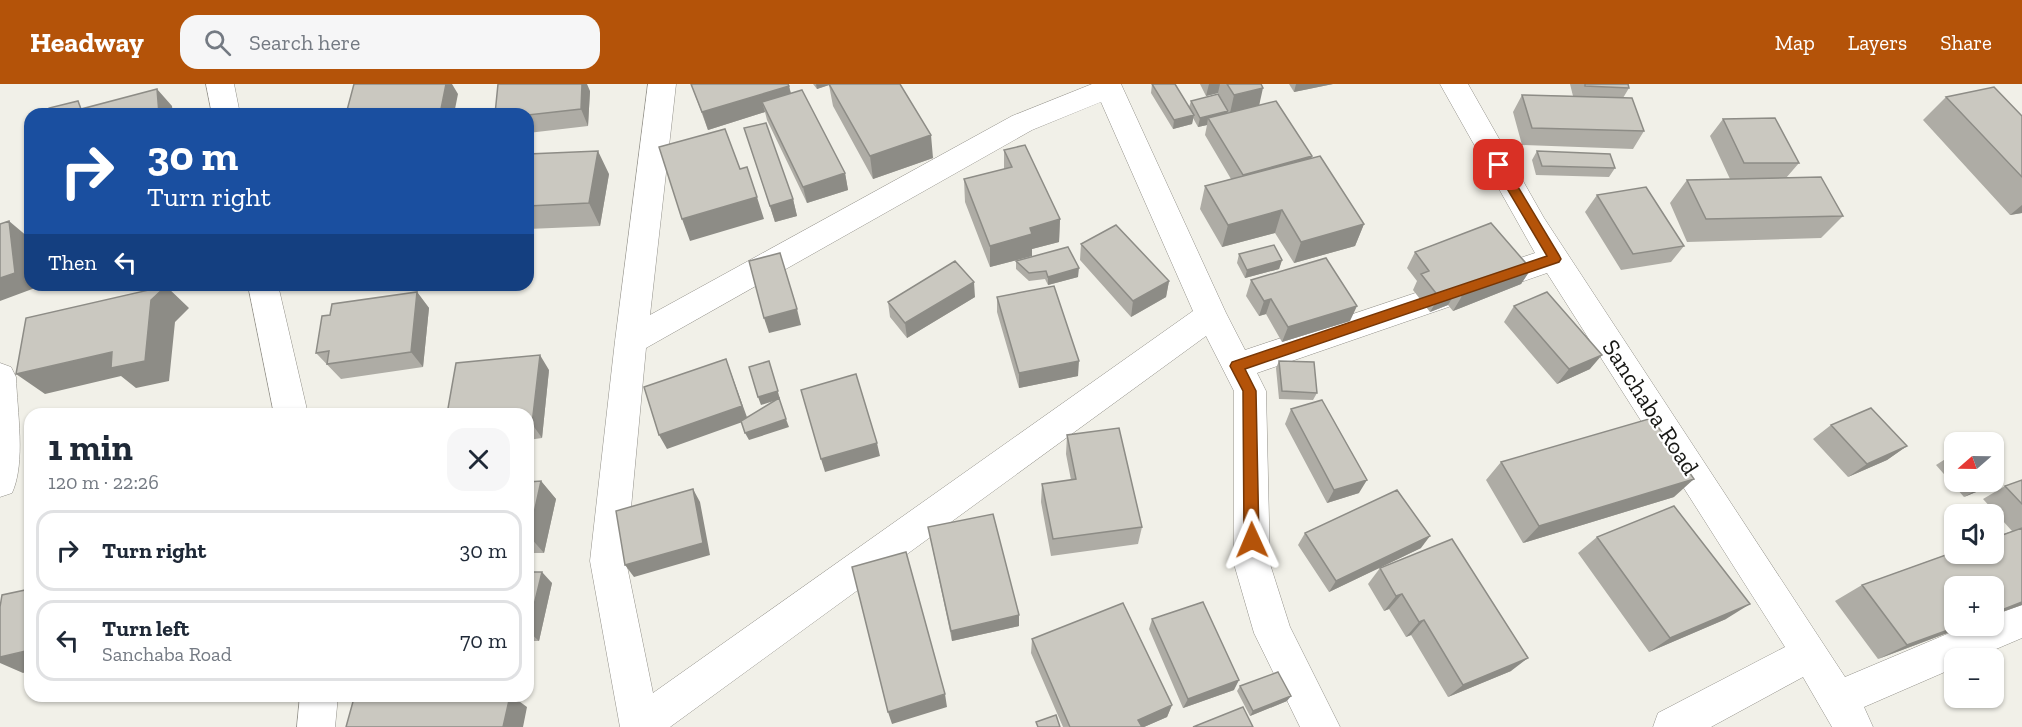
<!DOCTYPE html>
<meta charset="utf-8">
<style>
:root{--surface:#fff;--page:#f6f6f7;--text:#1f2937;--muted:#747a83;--line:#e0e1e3;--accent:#b45309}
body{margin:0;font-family:"Zilla Slab",serif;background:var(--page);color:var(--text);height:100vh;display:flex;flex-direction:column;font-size:22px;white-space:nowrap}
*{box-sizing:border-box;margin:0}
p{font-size:20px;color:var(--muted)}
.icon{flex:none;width:33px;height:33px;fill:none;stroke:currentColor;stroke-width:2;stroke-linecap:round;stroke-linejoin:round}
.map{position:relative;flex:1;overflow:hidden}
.sheet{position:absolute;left:24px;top:324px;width:510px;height:294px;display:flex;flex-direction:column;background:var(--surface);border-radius:18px;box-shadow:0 2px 4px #0004}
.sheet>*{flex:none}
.banner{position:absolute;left:24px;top:24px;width:510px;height:183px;border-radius:18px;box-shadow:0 2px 4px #0004;background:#1a4fa0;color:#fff;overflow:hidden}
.needle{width:39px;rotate:250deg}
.fabs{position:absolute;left:1944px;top:348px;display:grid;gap:12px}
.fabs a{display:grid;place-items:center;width:60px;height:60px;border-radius:12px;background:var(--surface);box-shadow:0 2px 4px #0004;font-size:30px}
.pin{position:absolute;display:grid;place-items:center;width:51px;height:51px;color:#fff;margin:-26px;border-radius:12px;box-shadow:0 3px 9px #0006}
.me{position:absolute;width:66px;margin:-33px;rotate:359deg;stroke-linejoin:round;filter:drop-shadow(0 0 4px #0008)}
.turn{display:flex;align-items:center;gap:21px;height:126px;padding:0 24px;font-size:27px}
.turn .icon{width:78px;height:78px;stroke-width:2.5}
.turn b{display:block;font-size:42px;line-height:51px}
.then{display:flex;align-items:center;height:57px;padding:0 24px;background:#0003;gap:12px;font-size:22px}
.round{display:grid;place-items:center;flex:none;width:63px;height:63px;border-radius:18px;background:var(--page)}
.overview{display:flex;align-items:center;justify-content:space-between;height:102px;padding:0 24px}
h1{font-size:36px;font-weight:800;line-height:45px}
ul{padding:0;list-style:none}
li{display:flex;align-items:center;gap:18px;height:81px;margin:0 12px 9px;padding:0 12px;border:3px solid var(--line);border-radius:18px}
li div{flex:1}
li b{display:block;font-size:22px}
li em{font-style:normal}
header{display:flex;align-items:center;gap:36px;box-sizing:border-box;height:84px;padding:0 30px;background:var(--accent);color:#fff}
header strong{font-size:28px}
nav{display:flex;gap:33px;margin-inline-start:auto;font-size:21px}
.search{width:420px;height:54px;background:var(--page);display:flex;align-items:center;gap:15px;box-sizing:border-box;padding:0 21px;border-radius:18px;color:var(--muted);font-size:22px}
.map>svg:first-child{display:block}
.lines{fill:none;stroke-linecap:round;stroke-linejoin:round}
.minor-casing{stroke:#93918a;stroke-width:1}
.minor{fill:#fff;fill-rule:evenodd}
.wall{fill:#aeaca5}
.shaded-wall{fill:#8d8c86}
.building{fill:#cac8c0;stroke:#8d8c86;stroke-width:1.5}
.route{fill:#b45309;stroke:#753606;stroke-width:1.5}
.labels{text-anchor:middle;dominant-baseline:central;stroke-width:4.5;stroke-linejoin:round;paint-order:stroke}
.street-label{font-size:24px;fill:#171714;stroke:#fff}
</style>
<header>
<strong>Headway</strong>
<div class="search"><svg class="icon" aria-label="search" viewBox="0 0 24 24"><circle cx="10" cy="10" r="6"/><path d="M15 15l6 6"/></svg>Search here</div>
<nav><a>Map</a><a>Layers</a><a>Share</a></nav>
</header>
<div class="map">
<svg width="2022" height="643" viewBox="0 0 2022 643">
<rect width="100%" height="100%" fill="#f1f0e8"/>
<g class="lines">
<defs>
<path id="minor" d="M206,0H234L240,30H212Z
M648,0H676L650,231L1012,32L1092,0H1121L1226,229L1245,266L1535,169L1440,0H1468L1544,134L1845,593L1966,542H1994V530L2022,518V554L1975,574H1954V584L1864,623L1873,643H1832L1803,593L1711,643H1653L1658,629L1785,563L1547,189L1257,289L1266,307L1270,480L1290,543L1340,643H1300L1254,549L1234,480V307L1206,252L670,643H620L590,477L615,257ZM1101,18L1193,227L653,609L626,477L646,264L1032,46Z
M248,201H278L308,330H274Z
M0,279L11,283L16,293C17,326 26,379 12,409L0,413Z
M300,612H338L335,643H297Z"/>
</defs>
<use href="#minor" class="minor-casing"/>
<use href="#minor" class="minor"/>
</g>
<path class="wall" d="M691,0L789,2L791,9L845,89L848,106L807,119L767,36L765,28L708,46Z
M813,0H900L933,74L873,95L833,22L829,1L817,5Z
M1152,0L1189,23L1191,17L1228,27L1227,29L1229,28L1218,9L1206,12L1200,0H1261L1259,21L1312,74L1364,140L1355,162L1294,179L1275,149L1222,163L1200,125L1205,102L1231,95L1205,51L1207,41L1198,43L1193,34L1192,40L1173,45L1151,9Z
M1289,0H1333L1294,8Z
M1570,0H1628L1629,4L1623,14L1644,47L1633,65L1522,61L1513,28L1522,11L1573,12Z
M590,7L588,42L528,49V30Z
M1946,13L2022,32V129L2010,131L1923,36Z
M1723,35L1799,79L1786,94L1843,132L1821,154L1687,158L1670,119L1687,96L1730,95L1710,52Z
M744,44L793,115L797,132L775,138Z
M1004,66L1060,135L1059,158L1032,165V172L990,183L965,118L964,95L1004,85Z
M1537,67L1615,84L1609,93L1536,91L1532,76Z
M528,70L609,90L600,142L528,145Z
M1597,111L1684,162L1671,178L1621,186L1585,128Z
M1081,160L1169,197L1166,213L1131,233L1080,176Z
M1415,168L1531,185L1521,200L1453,227L1448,221L1430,228L1413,206L1417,197L1407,184Z
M1239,170L1282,176L1279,185L1245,194L1237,179Z
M1016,177L1078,193L1048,201L1045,195L1029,197L1016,185Z
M1251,196L1350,237L1282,258L1266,230L1259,232L1246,212Z
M417,208L429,224L423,283L341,295L316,269L330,231Z
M975,213L907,254L890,233L888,218Z
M997,213L1078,292L1019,304L997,228Z
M1514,222L1590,285L1557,300L1504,238Z
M1279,277L1317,309L1313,316L1279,315L1276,284Z
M549,286L542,354L528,356V330Z
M1291,325L1359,409L1327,419L1285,340Z
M1831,341L1907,362L1887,376L1848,393L1813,355Z
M1067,351L1142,443L1138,460L1051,472L1041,418L1042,400L1071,396L1066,370Z
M1954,371V398H1991L1993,399L1981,406L1964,413L1936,381L1947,374Z
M1501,378L1674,413L1523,459L1486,396Z
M2022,396V521L1994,531V502L1954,542H1966L1878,575L1835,517L1862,501L2012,447L1983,415L2005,402Z
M541,397L556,415L544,469H528V398Z
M928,443L1019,531V542L952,557Z
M1305,449L1421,464L1329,508L1298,461Z
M1597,453L1726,535L1649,568L1578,469Z
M1380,484L1511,587L1448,613L1411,551L1406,553L1389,525L1384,527L1368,500Z
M528,488L552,499L539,557H528Z
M1152,535L1234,606L1183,624L1149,545Z
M1032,555L1172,621L1167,633L1144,643H1063L1031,569Z
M1240,602L1287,617L1250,632L1237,607Z"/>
<path class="shaded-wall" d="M446,0H452L458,10L454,30H440Z
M582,0H587L590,7L588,42L581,25Z
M816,0H829V1L817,5Z
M1209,0H1220L1218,9L1206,12Z
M1296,0H1333L1294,8Z
M789,2L793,20L762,18L765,28L708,46L702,28Z
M1263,4L1259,22L1230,29L1234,11Z
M157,5L172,22L173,30H159Z
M1228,27L1226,36L1208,34L1207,41L1198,43L1200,34Z
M1194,31L1192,40L1173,45L1174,36Z
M931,51L933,74L873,95L870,72Z
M598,67L609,90L600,142L589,119Z
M1312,72L1307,89L1238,108L1243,91Z
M845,89L848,106L807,119L803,103Z
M757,113L764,135L690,157L682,135Z
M793,115L797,132L775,138L770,122Z
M2022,121V129L2010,131Z
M1282,126L1275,149L1222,163L1228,141Z
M1060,135L1059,158L1032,165V172L990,183V162L1030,144Z
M9,137L28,153L30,166V201H34L35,204L0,217V194Z
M1364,140L1355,162L1294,179L1301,158Z
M1282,176L1279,185L1245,194L1247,186Z
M1079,184L1078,193L1048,201V193Z
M1531,185L1521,200L1453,227L1462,212Z
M1169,197L1166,213L1131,233L1133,217Z
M974,198L975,213L907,254L905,239Z
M166,202L189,224L175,238L169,297L136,304L121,292L45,310L16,290L112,268L151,216Z
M1457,206L1448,221L1430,228L1439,213Z
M417,208L429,224L423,283L411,268Z
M1271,215L1266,230L1259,232L1264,217Z
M1357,222L1350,237L1282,258L1288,243Z
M797,225L801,241L769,249L764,234Z
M540,271L549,286L542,354L532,340Z
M1602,271L1590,285L1557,300L1569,285Z
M726,275L748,336L667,365L659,351Z
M769,277L780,315L761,321L758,313Z
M1079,277L1078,292L1019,304V289Z
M786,335L789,343L749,356L745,349Z
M877,359L880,372L825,388L821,375Z
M1907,362L1887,376L1848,393L1867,380Z
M1694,395L1674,413L1523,459L1539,442Z
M1367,396L1359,409L1327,419L1334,406Z
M541,397L556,415L544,469L529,452Z
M1993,399L1981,406L1964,413L1976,406Z
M693,405L700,418L710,471L634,493L625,481Z
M1430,452L1421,464L1329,508L1336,497Z
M542,488L552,499L539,557L528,547Z
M1402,510L1389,525L1384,527L1396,512Z
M2022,518V521L1994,531V529Z
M1750,520L1726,535L1649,568L1670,554Z
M1019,531V542L952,557L951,547Z
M1424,536L1411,551L1406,553L1419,538Z
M1959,542H1966L1878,575L1907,561Z
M30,566V587L23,589L0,579V573Z
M1528,574L1511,587L1448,613L1463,601Z
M1239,596L1234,606L1183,624L1188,615Z
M945,610L947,623L892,640L888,628Z
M510,612H512L527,623L523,643H503Z
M1291,612L1287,617L1250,632L1253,627Z
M1172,621L1167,633L1144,643H1136L1138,636Z"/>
<path class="building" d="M354,0H446L440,30H346Z
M498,0H582L581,25L528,31V30H495Z
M691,0H788L789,2L702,28Z
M829,0H900L931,51L870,72Z
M1152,0H1175L1194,31L1174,36Z
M1227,0H1261L1263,4L1234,11Z
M1585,0H1628L1629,4L1585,2Z
M1994,3L2022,32V93L1946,13Z
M157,5L159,30H48L49,24L78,17L81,25Z
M802,6L845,89L803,103L762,18Z
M1218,10L1228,27L1200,34L1191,17Z
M1522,11L1632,14L1644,47L1532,44Z
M1276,17L1312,72L1243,91L1208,34Z
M1775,34L1799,79H1744L1723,35Z
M766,39L793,115L770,122L744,44Z
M725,45L740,85L747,83L757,113L682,135L659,63Z
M1025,61L1060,135L1030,144L1032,150L990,162L964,95L1012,83L1004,66Z
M598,67L589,119L528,122V70Z
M1537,67L1610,70L1615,84L1542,82Z
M1320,72L1364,140L1301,158L1282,126L1228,141L1205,102Z
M1821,93L1843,132L1706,135L1687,96Z
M1646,103L1684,162L1633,170L1597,111Z
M9,137L15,189L0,194V140Z
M1491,139L1531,185L1462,212L1457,206L1439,213L1421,190L1429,187L1415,168Z
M1116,141L1169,197L1133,217L1081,160Z
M1274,161L1282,176L1247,186L1239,170Z
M1068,163L1079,184L1048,193L1046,187L1029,189L1016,177Z
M780,169L797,225L764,234L749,177Z
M1326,174L1357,222L1288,243L1271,215L1264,217L1251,196Z
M955,177L974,198L905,239L888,218Z
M166,202L151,216L145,277L111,284L112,268L16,290L26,234Z
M1054,202L1079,277L1019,289L997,213Z
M417,208L411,268L327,280L329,267L316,269L322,232L330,231L332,220Z
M1547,208L1602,271L1569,285L1514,222Z
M540,271L532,340L528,341V330H447L456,279Z
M726,275L742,322L659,351L644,303Z
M769,277L778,307L758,313L749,283Z
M1279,277L1314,278L1317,309L1282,307Z
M856,290L877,359L821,375L801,306Z
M779,314L786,335L745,349L741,337Z
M1322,316L1367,396L1334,406L1291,325Z
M1871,324L1907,362L1867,380L1831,341Z
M1652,334L1694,395L1539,442L1501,378Z
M1119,344L1142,443L1053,455L1042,400L1076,395L1067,351Z
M1954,371V382L1947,374Z
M2022,396V420L2005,402Z
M541,397L529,452H528V398Z
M1968,398H1991L1993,399L1976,406Z
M693,405L703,459L625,481L616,427Z
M1397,406L1430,452L1336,497L1305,449Z
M1674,422L1750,520L1670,554L1597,453Z
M993,430L1019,531L951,547L928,443Z
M2022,444V518L1994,529V502H1954V542H1959L1907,561L1862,501L1954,468V470H1994V454Z
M1452,455L1528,574L1463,601L1424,536L1419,538L1402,510L1396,512L1380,484Z
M906,468L945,610L888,628L852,483Z
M528,488H542L528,546Z
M30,505V566L0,573V523L2,511Z
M1203,518L1239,596L1188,615L1152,535Z
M1123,519L1172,621L1138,636L1142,643H1070L1032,555Z
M1278,588L1291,612L1253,627L1240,602Z
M452,612H510L503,643H346L354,614Z
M1243,623L1253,643H1193Z
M1056,631L1060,643H1038L1036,638Z"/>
<path class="route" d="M1499,77L1503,78L1559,171L1561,175L1559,178L1245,285L1256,307L1259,456L1257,461L1252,463L1246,461L1244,456L1243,307L1230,282L1232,278L1547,172L1493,81Z"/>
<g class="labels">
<g class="street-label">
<text transform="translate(1651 323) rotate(57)">Sanchaba Road</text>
</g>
</g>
</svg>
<div class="fabs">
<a><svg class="needle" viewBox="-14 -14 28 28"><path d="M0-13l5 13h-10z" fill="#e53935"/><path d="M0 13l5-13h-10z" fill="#747a83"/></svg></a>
<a><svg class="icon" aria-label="sound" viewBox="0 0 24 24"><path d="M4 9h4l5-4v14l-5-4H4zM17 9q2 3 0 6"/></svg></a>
<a>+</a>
<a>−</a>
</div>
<div class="pin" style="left:1499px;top:81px;background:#d93025"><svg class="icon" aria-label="arrive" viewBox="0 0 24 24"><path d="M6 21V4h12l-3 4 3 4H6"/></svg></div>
<svg class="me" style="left:1252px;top:456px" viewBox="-20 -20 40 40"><path d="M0-17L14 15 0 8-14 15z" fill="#b45309" stroke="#fff" stroke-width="4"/></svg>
<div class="banner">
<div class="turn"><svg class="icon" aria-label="right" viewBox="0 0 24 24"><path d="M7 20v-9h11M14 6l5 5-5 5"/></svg><div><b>30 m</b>Turn right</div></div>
<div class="then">Then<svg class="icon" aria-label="left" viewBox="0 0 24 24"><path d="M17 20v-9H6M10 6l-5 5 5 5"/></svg></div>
</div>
<section class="sheet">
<div class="overview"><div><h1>1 min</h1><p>120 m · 22:26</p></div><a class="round"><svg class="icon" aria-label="close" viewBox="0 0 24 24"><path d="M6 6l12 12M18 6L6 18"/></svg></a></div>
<ul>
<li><svg class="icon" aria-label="right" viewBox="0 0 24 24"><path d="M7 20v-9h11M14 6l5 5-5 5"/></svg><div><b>Turn right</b></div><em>30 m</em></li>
<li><svg class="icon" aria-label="left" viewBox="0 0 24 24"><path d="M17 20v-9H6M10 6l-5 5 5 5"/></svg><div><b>Turn left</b><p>Sanchaba Road</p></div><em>70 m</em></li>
</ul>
</section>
</div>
